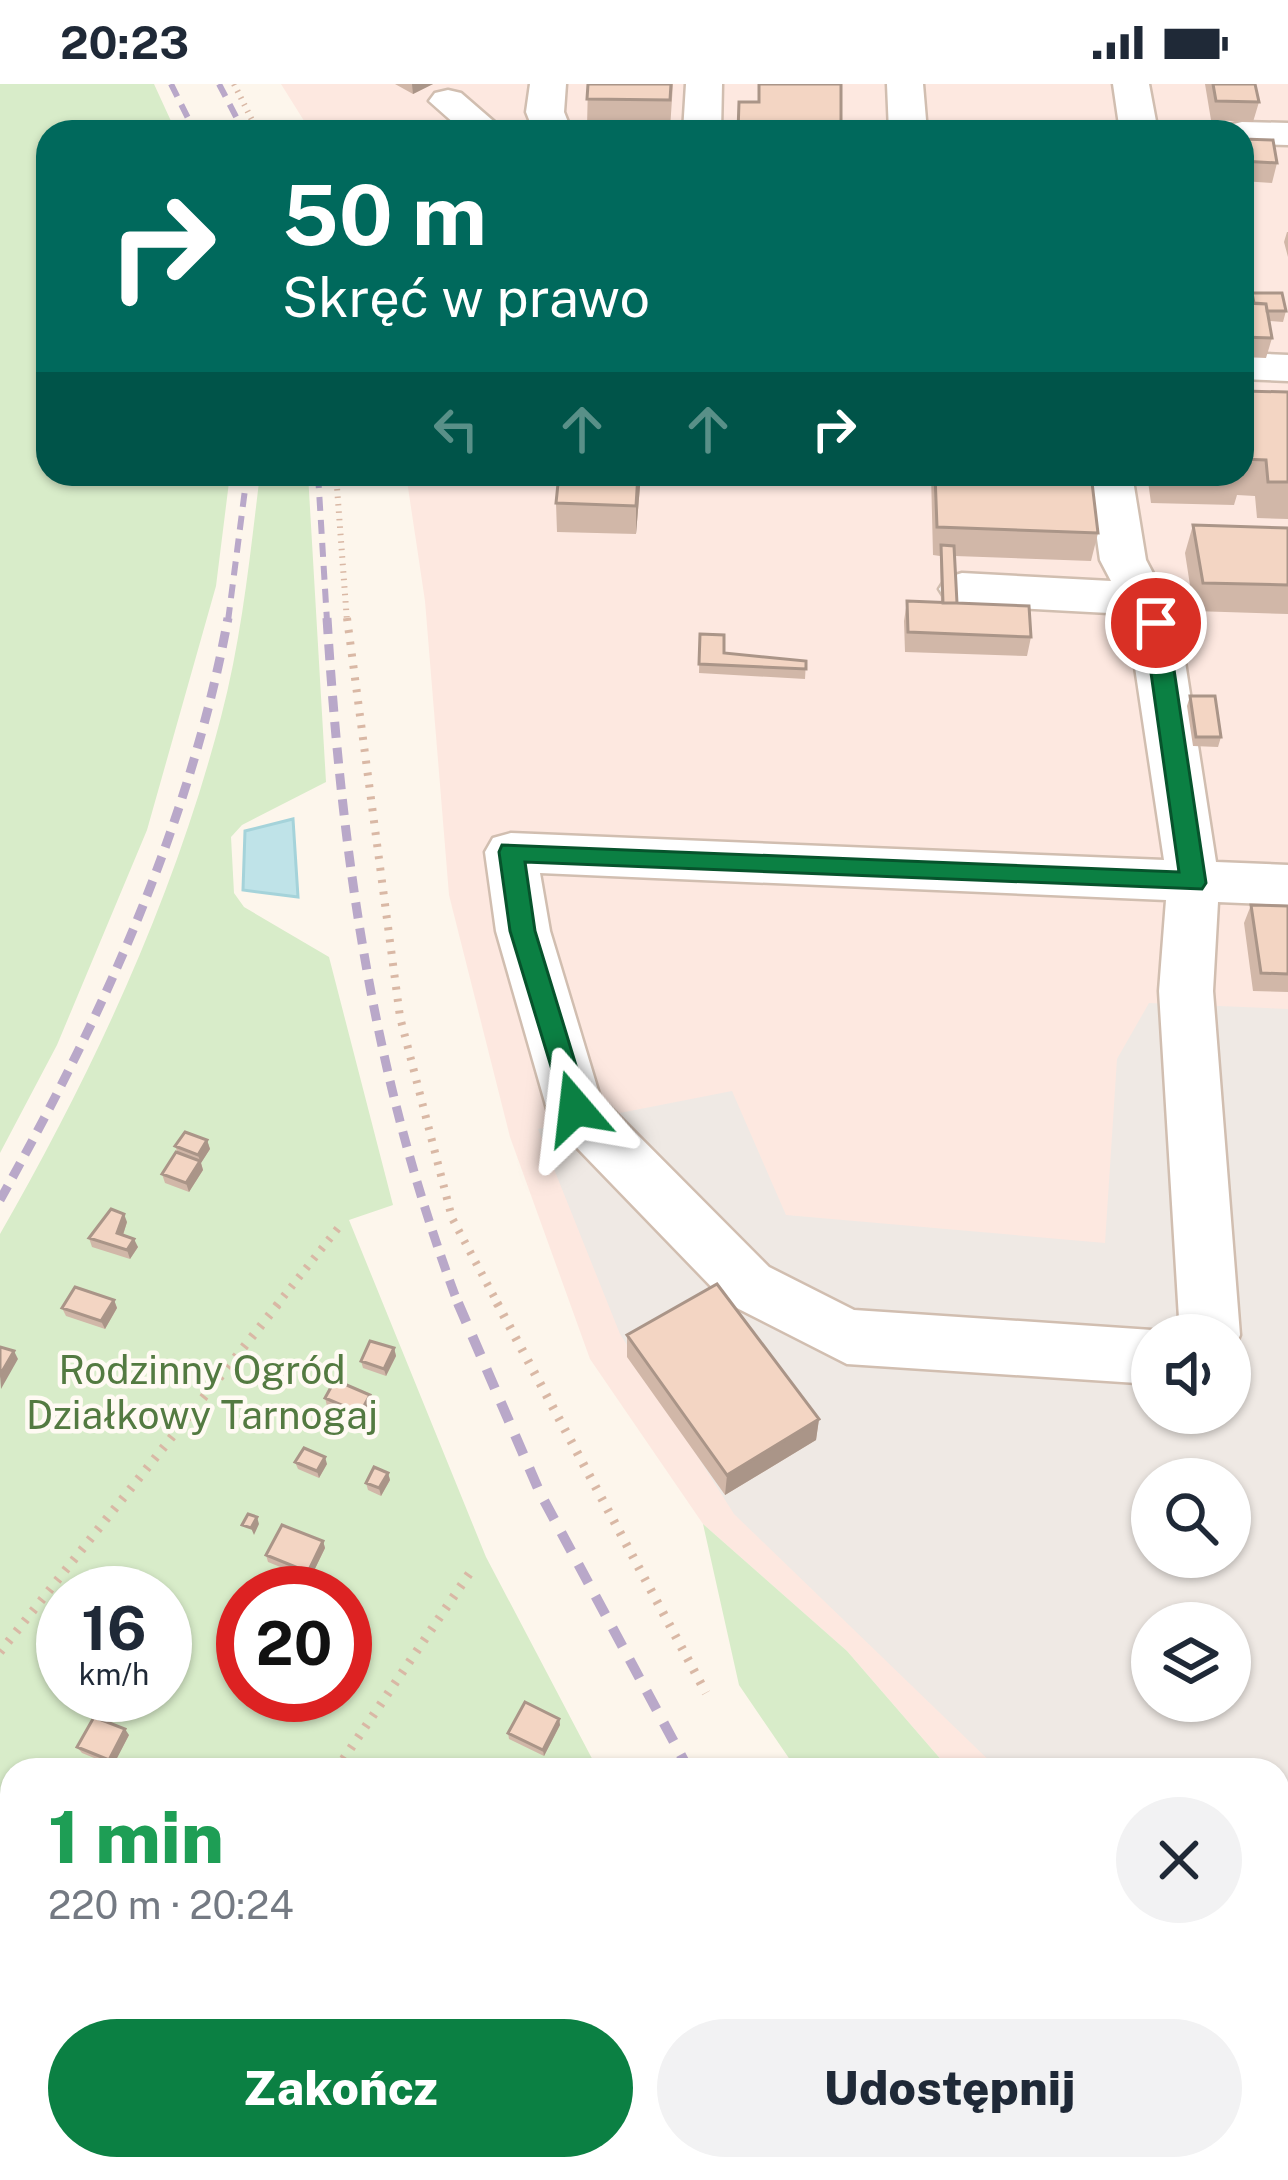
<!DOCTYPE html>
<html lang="pl">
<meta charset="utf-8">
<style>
:root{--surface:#fff;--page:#f2f2f3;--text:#1f2937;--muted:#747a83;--accent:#0b8043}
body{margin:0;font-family:"Public Sans",sans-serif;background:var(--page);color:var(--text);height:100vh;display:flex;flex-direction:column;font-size:45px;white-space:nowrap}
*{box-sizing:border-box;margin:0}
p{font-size:39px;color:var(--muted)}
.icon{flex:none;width:66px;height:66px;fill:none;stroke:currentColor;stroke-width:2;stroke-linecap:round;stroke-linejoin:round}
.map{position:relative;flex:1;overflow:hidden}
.details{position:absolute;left:0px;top:1674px;width:1290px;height:423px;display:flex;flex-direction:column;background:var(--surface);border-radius:36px 36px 0 0;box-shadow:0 3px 9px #0004}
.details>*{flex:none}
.banner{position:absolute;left:36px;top:36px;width:1218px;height:366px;border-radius:36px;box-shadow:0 3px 9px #0004;background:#00695c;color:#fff;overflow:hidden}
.buttons{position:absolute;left:1131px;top:1230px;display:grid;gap:24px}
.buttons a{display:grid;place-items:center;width:120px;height:120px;border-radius:50%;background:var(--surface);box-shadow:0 3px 9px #0004;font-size:60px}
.speed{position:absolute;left:36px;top:1482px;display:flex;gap:24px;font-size:60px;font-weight:700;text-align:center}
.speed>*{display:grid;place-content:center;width:156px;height:156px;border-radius:50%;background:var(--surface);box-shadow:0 3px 9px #0004;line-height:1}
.speed small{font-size:30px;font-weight:400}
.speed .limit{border:18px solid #d22;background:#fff;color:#111}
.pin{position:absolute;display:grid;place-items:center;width:102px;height:102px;color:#fff;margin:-51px;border:6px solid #fff;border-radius:50%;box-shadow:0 3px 12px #0007}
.me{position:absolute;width:132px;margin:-66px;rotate:343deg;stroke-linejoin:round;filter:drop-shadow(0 0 9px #0008)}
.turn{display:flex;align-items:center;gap:42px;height:252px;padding:0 48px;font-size:54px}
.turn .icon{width:156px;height:156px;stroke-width:2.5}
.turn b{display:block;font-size:84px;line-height:102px}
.lanes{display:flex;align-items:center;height:114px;padding:0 48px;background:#0003;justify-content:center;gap:60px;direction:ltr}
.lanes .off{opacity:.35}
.round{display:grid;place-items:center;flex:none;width:126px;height:126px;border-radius:63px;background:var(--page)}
.headline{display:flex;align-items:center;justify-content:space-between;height:204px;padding:0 48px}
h1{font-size:72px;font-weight:800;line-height:90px;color:#1e9e55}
.primary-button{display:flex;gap:24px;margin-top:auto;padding:24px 48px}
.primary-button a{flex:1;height:138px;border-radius:72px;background:var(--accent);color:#fff;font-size:48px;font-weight:800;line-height:138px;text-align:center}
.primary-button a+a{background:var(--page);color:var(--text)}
.status{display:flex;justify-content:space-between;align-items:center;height:84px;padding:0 60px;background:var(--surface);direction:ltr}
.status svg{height:33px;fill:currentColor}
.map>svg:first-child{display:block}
.commercial{fill:#fde8e0;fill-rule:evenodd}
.industrial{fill:#efe9e4;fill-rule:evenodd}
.green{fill:#d8ecc9;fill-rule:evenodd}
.water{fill:#bfe3e8;stroke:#a5d3da;stroke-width:3}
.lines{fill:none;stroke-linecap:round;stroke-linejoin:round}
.minor-casing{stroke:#d1beb0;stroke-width:5}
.path-far2{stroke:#d9b8a5;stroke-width:6;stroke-dasharray:1.5 6;stroke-linecap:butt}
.path-far1{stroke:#d9b8a5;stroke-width:8;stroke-dasharray:3 9;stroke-linecap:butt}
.path{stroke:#d9b8a5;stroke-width:9;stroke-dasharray:3 10;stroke-linecap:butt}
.minor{fill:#fff;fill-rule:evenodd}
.rail-far2{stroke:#b9a8c9;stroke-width:6;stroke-dasharray:14 9;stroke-linecap:butt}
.rail-far1{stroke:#b9a8c9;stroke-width:9;stroke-dasharray:16 10;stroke-linecap:butt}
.rail{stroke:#b9a8c9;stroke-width:10;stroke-dasharray:21 15;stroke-linecap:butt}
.wall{fill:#d1b7a8}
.shaded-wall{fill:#aa9588}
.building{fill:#f3d5c3;stroke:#aa9588;stroke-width:3}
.route{fill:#0b8043;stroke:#07532c;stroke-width:3}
.labels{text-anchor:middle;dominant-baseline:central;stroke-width:9;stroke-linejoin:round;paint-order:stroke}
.park-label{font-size:39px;fill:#537a41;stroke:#fffaf3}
</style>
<div class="status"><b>20:23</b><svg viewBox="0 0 49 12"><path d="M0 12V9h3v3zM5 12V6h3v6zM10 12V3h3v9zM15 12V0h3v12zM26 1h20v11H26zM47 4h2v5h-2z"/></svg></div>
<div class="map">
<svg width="1288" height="2096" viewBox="0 0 1288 2096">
<rect width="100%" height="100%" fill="#fdf6ec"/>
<path class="commercial" d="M281,0H1288V2078L1278,2066V1686H950L847,1567L703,1440L590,1275L510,1053L449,811L425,517L406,390H1242V48H311ZM1152,1251H1230V1329H1152ZM1152,1395H1230V1473H1152ZM1152,1539H1230V1617H1152Z"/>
<path class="industrial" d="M1149,919L1288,925V1735L1278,1734V1686H999L734,1430L620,1250L538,1045L732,1007L786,1131L1105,1159L1117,975ZM1152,1251H1230V1329H1152ZM1152,1395H1230V1473H1152ZM1152,1539H1230V1617H1152Z"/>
<path class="green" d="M0,0H154L176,48H48V390H230L216,502L147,746L57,961L0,1069Z
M260,390H308L326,698L242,741L231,753L234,809L244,823L329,873L393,1121L349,1136L486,1473L598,1686H12V2085H877L885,2096H0V1150C93,988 174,814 221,633C242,553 250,471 260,390ZM63,1509H165V1611H63ZM243,1509H345V1611H243Z
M703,1440L847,1567L950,1686H797L739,1601Z
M1278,2066L1288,2078V2096H1091L1082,2085H1278Z"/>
<path class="water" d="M293,735L298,813L243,806L245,747Z"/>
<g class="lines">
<defs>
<path id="minor" d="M530,0H566L564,28L572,48H534L526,28Z
M686,0H722L721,48H683Z
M887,0H923L927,48H889Z
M1113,0H1149L1158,48H1120Z
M448,6L461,9L506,48H464L429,17L435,9Z
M1242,38L1288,39V61L1242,60V48H1224L1229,41Z
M1242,269L1288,271V297L1242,295Z
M1088,390H1132L1146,476L1179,539L1216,778L1288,781V821L1218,818L1213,907L1240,1251L1232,1270L1230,1251H1180L1159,907L1166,816L540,789L550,847L600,1013L769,1183L854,1226L1152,1246L1166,1251H1152V1300L847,1280L727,1219L555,1041L547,1025L496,847L485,768L493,754L511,749L1164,776L1127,530L962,521L946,516L939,505L946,494L962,489L1111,497L1100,476Z"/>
</defs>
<use href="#minor" class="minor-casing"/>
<path class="path-far2" d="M234,0L258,48
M336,390L347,537"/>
<path class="path-far1" d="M347,534L400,933L452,1134L499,1222
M276,1222L343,1138"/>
<path class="path" d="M497,1219L706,1609
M0,1568L279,1219
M336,1686L471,1487
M58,2096L65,2085
M507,2096L513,2085"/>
<use href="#minor" class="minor"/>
<path class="rail-far2" d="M171,0L195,48
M219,0L244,48
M318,390L327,537
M228,537L247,390"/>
<path class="rail-far1" d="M327,534C342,774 373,996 459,1222
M0,1116C102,933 190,741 228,534"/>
<path class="rail" d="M458,1219L540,1409L689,1686
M967,2085L976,2096"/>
</g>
<path class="wall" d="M395,0H433L413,10Z
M588,0H673L670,45L587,43Z
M1205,0H1255L1259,18L1253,38L1211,36Z
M1242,55L1277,79L1272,99L1242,97Z
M1287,148H1288V173L1284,158Z
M1252,209L1286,227L1283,238L1269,237L1272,254L1266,274L1242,273V219H1249Z
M1242,307L1288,308V435L1257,434L1255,412L1237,411L1234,421L1151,419L1147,390H1242Z
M641,390L636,450L557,448L556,419Z
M931,390H1091L1098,449L1091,477L955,472L957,519L1031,553L1027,572L905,568L904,537L907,517L941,519L940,472L933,471Z
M1193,441L1288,444V530L1194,527L1185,469Z
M700,550L724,569L806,577L805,595L699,589Z
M1190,612L1221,653L1218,663L1193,662L1187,622Z
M1251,821L1288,822V908L1253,907L1244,839Z
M207,1056L210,1065L201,1079L203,1086L189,1108L165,1099L162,1090L178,1069L175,1062Z
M127,1138L123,1151L138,1163L130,1175L92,1163L89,1154Z
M114,1216L117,1224L105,1245L66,1232L62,1224Z
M627,1251L819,1335L816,1356L725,1411L627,1273Z
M394,1264L396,1272L386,1292L363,1284L361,1277Z
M325,1314L372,1319L362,1337L327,1322Z
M295,1378L327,1380L319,1394L298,1385Z
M388,1389L390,1396L381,1412L368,1406L366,1399Z
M323,1457L325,1464L310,1495L268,1478L266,1471Z
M559,1635L560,1641L544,1672L509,1655L508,1649Z
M129,1651L116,1675L111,1681L82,1669L77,1663Z"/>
<path class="shaded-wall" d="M412,0H433L413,10Z
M638,390H641L636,450V422Z
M207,1056L210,1065L201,1079L203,1086L189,1108L186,1099L200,1077L198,1071Z
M124,1130L127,1138L121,1157L117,1149Z
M134,1155L138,1163L130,1175L127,1166Z
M114,1216L117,1224L105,1245L101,1237Z
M394,1264L396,1272L386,1292L384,1285Z
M14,1267L18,1275L1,1305L0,1291Z
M370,1311L372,1319L362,1337L360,1329Z
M819,1335L816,1356L725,1411L727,1391Z
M325,1373L327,1380L319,1394L317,1387Z
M388,1389L390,1396L381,1412L379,1404Z
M257,1433L259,1440L254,1451L251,1444Z
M323,1457L325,1464L310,1495L308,1488Z
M559,1635L560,1641L544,1672L543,1666Z
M125,1645L129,1651L113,1682L109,1676Z"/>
<path class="building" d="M588,0H671L670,16L587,15Z
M759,0H841V48H738L739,18H759Z
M1213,0H1255L1259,18L1216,17Z
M841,38H860L858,48H841Z
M1242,55L1273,56L1277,79L1242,77Z
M1252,209H1282L1286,227H1267L1266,220L1254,219Z
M1242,219L1266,220L1272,254L1242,253Z
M1242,307L1288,308V398H1268L1266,376L1242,375L1245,385H1242Z
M559,390H638L636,422L556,419Z
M935,390H1091L1098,449L937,443Z
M1193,441L1288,444V501L1203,499Z
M941,461L954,462L957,519H943Z
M907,517L1029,522L1031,553L908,548Z
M700,550L724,551V569L806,577V585L699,580Z
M1190,612H1215L1221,653H1196Z
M1251,821L1288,822V890L1261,889Z
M185,1048L207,1056L198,1071L175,1062Z
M176,1068L200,1077L186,1099L162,1090Z
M111,1125L124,1130L117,1149L134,1155L127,1166L89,1154Z
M717,1200L819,1335L727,1391L627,1251Z
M75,1203L114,1216L101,1237L62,1224Z
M370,1257L394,1264L384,1285L361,1277Z
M0,1263L14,1267L0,1291Z
M335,1296L370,1311L360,1329L325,1314Z
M304,1364L325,1373L317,1387L295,1378Z
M374,1383L388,1389L379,1404L366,1399Z
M248,1430L257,1433L251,1444L242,1441Z
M282,1441L323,1457L308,1488L266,1471Z
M525,1618L559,1635L543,1666L508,1649Z
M94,1633L125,1645L109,1676L77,1663Z
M114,1675L141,1686H108Z
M12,1851V1877L0,1871Z
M258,2085H290L285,2096H266L255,2090Z
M814,2085H862L857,2096H811L810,2095Z"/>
<path class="route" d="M1156,531L1167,539L1206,799L1202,805L525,778L535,847L589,1024L585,1032H566L510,847L499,768L502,761L1179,788L1144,539Z"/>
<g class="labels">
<g class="park-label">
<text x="202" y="1286">Rodzinny Ogród<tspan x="202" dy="45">Działkowy Tarnogaj</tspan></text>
</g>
</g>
</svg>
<div class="buttons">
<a><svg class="icon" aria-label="sound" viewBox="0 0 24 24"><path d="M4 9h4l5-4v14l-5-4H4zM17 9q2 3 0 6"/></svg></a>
<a><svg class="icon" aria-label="search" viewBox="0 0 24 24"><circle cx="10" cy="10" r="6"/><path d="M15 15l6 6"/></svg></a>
<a><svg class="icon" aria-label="layers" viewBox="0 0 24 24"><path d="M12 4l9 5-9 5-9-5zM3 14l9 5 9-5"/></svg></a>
</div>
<div class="speed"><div>16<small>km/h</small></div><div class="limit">20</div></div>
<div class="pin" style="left:1156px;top:539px;background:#d93025"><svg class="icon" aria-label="arrive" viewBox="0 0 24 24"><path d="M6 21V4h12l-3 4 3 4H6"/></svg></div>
<svg class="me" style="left:575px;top:1024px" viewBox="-20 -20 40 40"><path d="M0-17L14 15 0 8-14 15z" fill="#0b8043" stroke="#fff" stroke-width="4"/></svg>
<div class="banner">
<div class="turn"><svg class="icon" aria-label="right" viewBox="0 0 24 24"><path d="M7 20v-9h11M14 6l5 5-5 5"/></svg><div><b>50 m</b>Skręć w prawo</div></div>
<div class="lanes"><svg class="icon off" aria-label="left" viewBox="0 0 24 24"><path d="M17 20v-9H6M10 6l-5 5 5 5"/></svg><svg class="icon off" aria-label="ahead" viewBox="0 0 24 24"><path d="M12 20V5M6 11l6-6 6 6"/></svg><svg class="icon off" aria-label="ahead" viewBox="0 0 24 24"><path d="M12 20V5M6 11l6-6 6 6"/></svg><svg class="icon" aria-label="right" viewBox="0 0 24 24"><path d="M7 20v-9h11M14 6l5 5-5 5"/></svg></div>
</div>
<section class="details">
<div class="headline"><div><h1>1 min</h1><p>220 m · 20:24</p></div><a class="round"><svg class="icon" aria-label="close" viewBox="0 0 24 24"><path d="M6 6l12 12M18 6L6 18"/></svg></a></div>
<div class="primary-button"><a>Zakończ</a><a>Udostępnij</a></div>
</section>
</div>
